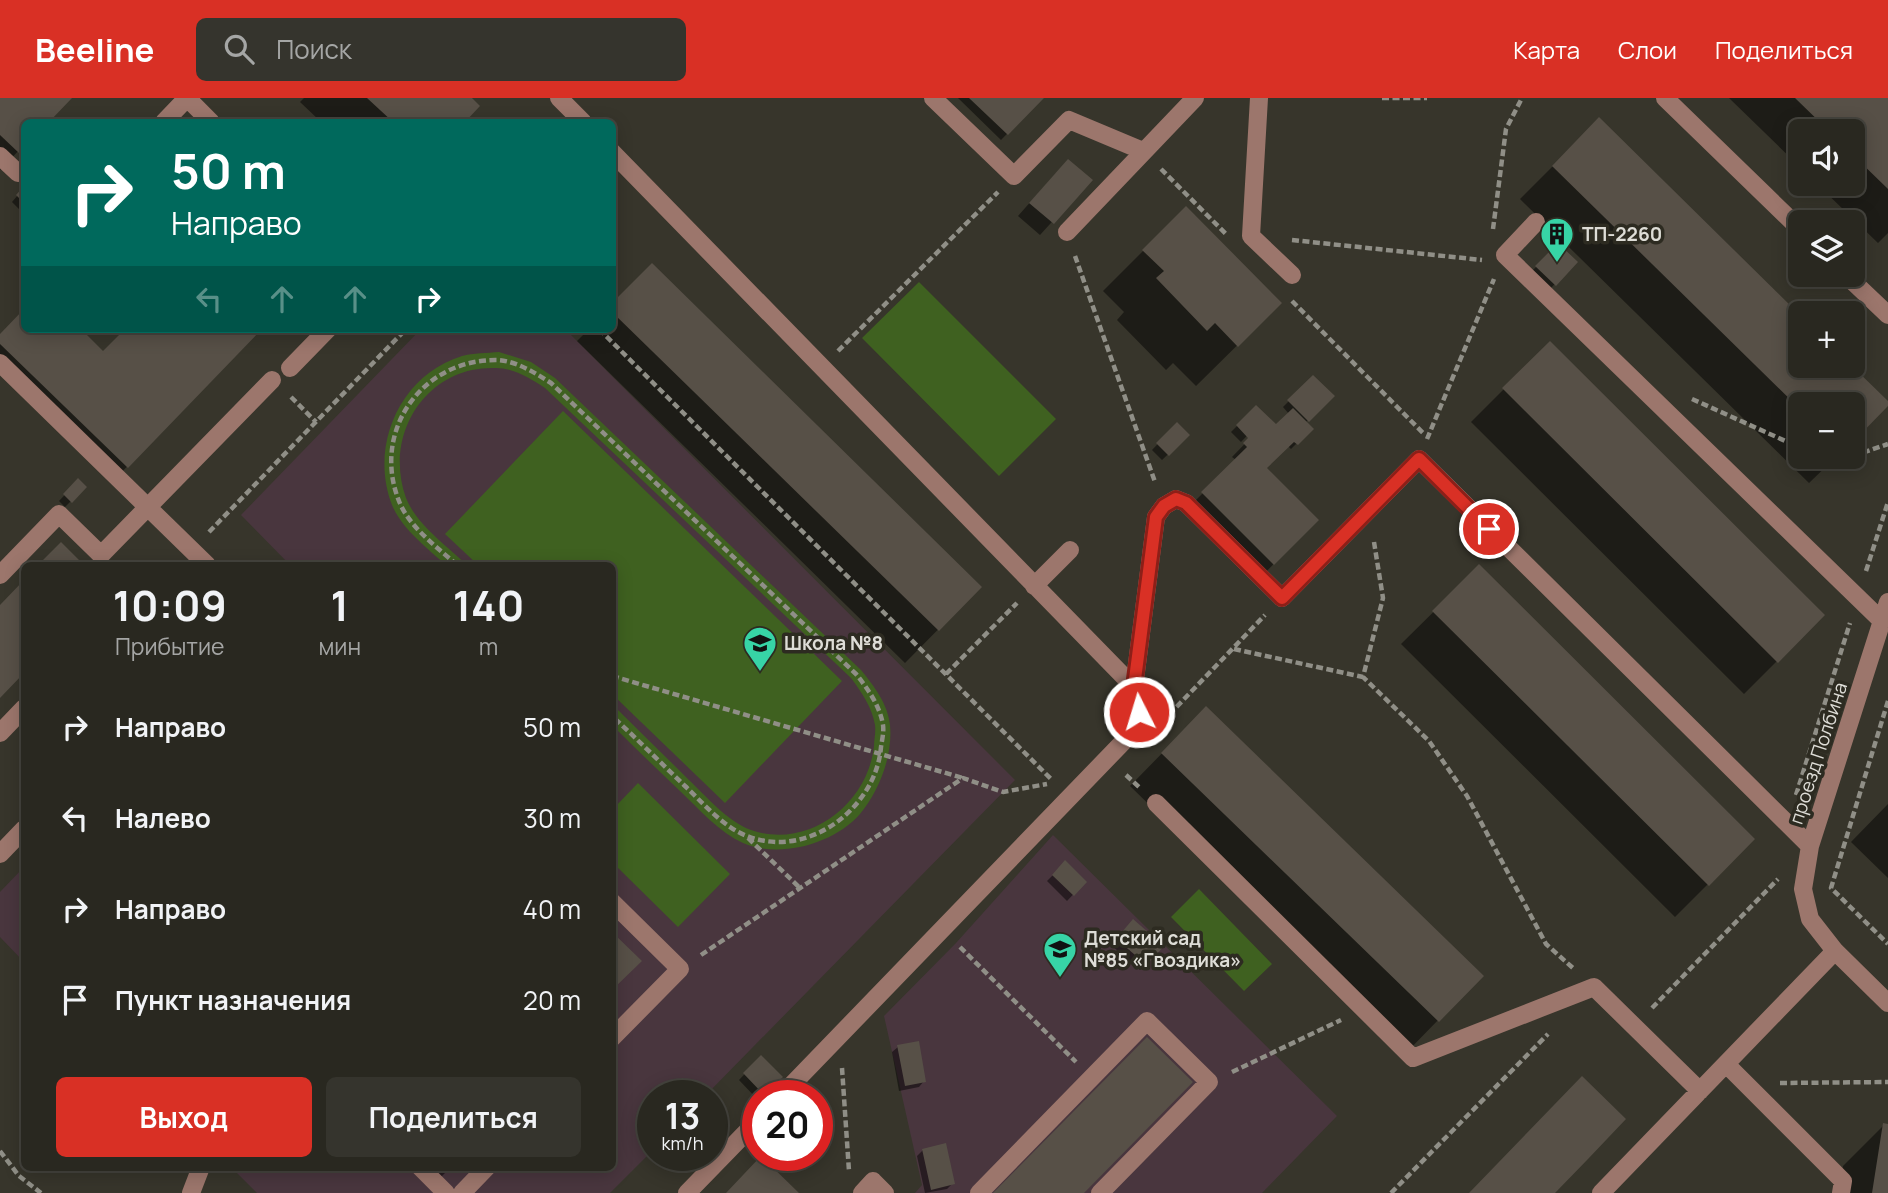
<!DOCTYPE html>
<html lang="ru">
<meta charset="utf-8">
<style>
:root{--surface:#292820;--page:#35342d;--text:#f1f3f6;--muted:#a5a6a5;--line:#45443e;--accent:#d93025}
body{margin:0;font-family:Manrope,sans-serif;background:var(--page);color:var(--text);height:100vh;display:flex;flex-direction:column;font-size:26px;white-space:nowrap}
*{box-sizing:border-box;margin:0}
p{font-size:23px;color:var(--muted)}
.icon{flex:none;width:38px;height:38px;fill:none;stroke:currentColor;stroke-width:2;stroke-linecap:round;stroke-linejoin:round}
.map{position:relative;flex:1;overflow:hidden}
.sheet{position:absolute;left:21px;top:464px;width:595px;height:609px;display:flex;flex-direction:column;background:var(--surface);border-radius:10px;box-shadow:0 4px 18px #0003,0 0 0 2px var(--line)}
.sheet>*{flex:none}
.hud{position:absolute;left:21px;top:21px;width:595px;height:214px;border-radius:10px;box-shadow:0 4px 18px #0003,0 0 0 2px var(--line);background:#00695c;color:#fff;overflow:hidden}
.tools{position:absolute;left:1788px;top:21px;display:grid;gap:14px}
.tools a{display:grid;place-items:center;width:77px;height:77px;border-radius:10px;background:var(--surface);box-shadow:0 4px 18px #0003,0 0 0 2px var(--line);font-size:35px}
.speed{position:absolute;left:637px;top:982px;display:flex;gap:14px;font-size:35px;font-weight:700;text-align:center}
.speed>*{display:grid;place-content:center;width:91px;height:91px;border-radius:50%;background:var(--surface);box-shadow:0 4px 18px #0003,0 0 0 2px var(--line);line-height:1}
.speed small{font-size:18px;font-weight:400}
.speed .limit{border:10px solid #d22;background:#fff;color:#111}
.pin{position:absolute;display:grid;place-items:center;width:60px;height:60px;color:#fff;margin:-30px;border:4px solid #fff;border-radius:50%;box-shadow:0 2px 7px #0007}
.me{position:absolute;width:77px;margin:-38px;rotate:355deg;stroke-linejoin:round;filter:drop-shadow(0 0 5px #0008)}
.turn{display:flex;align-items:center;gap:24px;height:147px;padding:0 35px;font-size:32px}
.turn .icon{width:91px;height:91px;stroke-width:2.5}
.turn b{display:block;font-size:49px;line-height:60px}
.lanes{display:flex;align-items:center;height:66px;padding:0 35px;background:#0003;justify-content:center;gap:35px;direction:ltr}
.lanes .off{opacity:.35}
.eta{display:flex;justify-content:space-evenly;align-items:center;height:119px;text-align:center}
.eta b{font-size:42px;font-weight:700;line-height:49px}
.button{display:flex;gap:14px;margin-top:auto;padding:14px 35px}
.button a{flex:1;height:80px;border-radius:10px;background:var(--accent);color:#fff;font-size:28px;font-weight:700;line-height:80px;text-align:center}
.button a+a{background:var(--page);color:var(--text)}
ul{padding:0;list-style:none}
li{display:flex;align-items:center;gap:21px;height:91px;padding:0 35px}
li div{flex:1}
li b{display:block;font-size:26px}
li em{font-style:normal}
header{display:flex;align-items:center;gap:42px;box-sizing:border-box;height:98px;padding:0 35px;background:var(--accent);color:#fff}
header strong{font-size:33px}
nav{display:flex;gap:38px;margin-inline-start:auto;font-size:24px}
.search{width:490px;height:63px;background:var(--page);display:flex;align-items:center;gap:18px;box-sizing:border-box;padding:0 24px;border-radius:10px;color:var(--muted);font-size:26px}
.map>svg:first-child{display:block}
.education{fill:#49363e}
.green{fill:#3f6120}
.shadow{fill:#0007}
.building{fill:#575047}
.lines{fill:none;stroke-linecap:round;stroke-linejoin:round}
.path{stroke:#908f87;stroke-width:4.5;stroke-dasharray:7 3.5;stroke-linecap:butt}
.minor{stroke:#9c766c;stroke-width:18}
.route-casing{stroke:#8d1f18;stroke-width:18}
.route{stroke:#d93025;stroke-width:12}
.labels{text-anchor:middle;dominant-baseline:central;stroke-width:7;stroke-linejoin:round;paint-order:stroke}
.poi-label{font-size:19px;font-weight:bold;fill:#deddd7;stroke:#2d2b21;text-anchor:start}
.street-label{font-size:19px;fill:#deddd7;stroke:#2d2b21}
</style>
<header>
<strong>Beeline</strong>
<div class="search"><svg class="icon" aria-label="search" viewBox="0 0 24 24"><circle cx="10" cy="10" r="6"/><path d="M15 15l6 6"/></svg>Поиск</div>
<nav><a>Карта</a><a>Слои</a><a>Поделиться</a></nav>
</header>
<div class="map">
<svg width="1888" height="1095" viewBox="0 0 1888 1095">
<rect width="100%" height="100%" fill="#37352b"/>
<path class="education" d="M421,231H565L1015,682L706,997L653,998V1052L610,1095H257L231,1069H612V467H290L241,417Z
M1053,737L1337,1018L1262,1095H915L922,1087L884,918L956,845Z
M24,769V864L0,839V794Z"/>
<path class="green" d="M919,184L1056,321L999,378L862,240Z
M499,254L531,264L555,280L861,572C874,588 888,606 890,627C893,658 879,693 860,716C834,746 779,761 743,745C719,734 700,712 681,694C658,672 635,650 613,628V607C638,632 664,657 689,682C707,699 727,723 751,732C808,752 868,706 874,648C874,642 876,634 875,627C872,609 862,595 851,580L545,290C531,281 514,270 496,270C427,267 383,336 406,400C416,426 447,448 467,467H446C427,450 402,431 392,407C369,348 400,277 462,258C473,255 487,255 499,254Z
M563,313L842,583L725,705L613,597L612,467H478L445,436Z
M638,685L730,776L678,829L613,765V711Z
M1199,791L1272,866L1244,893L1171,819Z"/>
<path class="shadow" d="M0,0H70L46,24H24V47L0,72Z
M304,0H469L478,8L462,24H319L320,23L300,4Z
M958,0H1042L1001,42Z
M1729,0H1885L1888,3V135L1878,145L1817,86H1853V33H1801V70Z
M1599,22L1801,268H1849L1888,306H1801V359H1836L1809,385L1520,101Z
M1056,75L1090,82L1040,137L1018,118Z
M24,90V116L12,104Z
M1186,110L1280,205L1196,288L1173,265L1166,272L1117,222L1124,214L1103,193Z
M1558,147L1576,164L1549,192L1530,175Z
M612,207L980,489L905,565L577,243L589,231H612Z
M24,213V231H78L103,255L127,231H260L115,381L0,270V239Z
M1550,245L1823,517L1744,596L1471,324Z
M1313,279L1332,298L1305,325L1311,331L1291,351L1288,348L1265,370L1317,422L1255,485L1184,414L1236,362L1232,359L1269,321L1276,328L1289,316L1283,309Z
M1256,309L1265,319L1241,344L1231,334Z
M1177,326L1188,337L1162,362L1152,352Z
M78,383L85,389L65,409L59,403Z
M1479,469L1753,741L1675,819L1401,546Z
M24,484V573L0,598V509Z
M1174,643L1481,878L1405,956L1130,688Z
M1888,706V780L1851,744Z
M1065,765L1085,784L1067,803L1047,783Z
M1127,829L1161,848L1140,872L1111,847Z
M898,949L924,983L919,989L899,993L892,954Z
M761,959L781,979L761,998H758L757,1001L739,982Z
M1884,1027L1888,1028V1095H1839L1843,1068Z
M923,1052L953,1085L947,1091L925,1095L917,1058Z
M419,1069H451L435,1085Z"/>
<path class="building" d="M0,0H72L49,24H24V50L19,55L0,37Z
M367,0H472L480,8L465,24H393Z
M969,0H1044L1008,37Z
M1795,0H1888V91L1853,57V33H1829Z
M1599,19L1801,218V268H1852L1888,303V308L1853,344V306H1801V312L1552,68Z
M1068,61L1093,82L1054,126L1029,105Z
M24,88V105L16,97Z
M1186,108L1282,205L1238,249L1215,225L1207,233L1156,180L1164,173L1142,152Z
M1558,145L1578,164L1556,188L1535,168Z
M652,165L982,489L939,533L612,214V205Z
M24,211V231H81L103,253L125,231H262L128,370L0,246V236Z
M1550,243L1825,517L1778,565L1502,290Z
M1313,277L1335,298L1309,324L1287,302Z
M1256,307L1276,326L1293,310L1314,331L1298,347L1294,344L1267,370L1319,422L1274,467L1201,394L1247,349L1243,345L1248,340L1236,327Z
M1177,324L1190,337L1169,358L1156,345Z
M78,380L87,389L72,405L63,396Z
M61,444L84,467H38Z
M1479,466L1755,741L1709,788L1432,513Z
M24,482V575L0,600V507Z
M1206,608L1484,878L1439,924L1161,655Z
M1065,762L1087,784L1074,798L1052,777Z
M1133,821L1164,848L1147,867L1116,841Z
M612,834L642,863L612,892Z
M1147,939L1193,984L1084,1095H993Z
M919,943L926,984L905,988L897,947Z
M761,957L783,979L764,997L743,975Z
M1582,978L1626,1021L1588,1061L1555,1095H1469Z
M1883,1025L1888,1026V1095H1872Z
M946,1045L955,1086L931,1092L922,1051Z
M761,1058L799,1095H726Z"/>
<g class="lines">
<path class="path" d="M1382,0H1427
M1161,71L1227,137
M1493,131L1506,31L1522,0
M1292,142L1482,162
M1075,158L1155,384
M1292,203L1424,336
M599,231L1052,682
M838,253L998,94
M291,299L316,324
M1692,301L1801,350
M1427,341L1494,181
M1853,358L1888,346
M1819,359L1832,365L1850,359
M209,434L406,231
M1374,444L1383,500L1363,579L1429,643L1467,698L1546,846L1574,871
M457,467C437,449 409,429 399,403C371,333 422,261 497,262C517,263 535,275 551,285L856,576C868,591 880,608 883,627C884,634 882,642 881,649C876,710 808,762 747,738C723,729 703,705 685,688C661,665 637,641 612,618
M1866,473L1888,404
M1234,551L1363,579
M946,576L1017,505
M612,578L963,680
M1888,603L1831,790L1888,846
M1162,624L1265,517
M1126,677L1140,690
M1796,697L1850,525
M748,740L800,790
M960,849L1076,964
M701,857L963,680L1003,694L1047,686
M1652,910L1778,781
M842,970L849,1073
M1232,974L1341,922
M1780,985L1888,984
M0,1053L19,1078L41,1095
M1391,1095L1548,936"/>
<path class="minor" d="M187,0L211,24
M559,0L583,24
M933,0L1014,78L1069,22L1143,53
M1259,0L1251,138L1292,177
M1665,0L1801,132
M164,24L186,1
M612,54L1134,589
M0,58L18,75
M1536,124L1505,157L1882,523
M1067,134L1195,0
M1846,177L1888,217
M0,265L207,467
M290,270L328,231
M0,477L59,416L101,457L272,282
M1034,488L1070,452
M1888,504L1810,748L1803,791L1810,821L1835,853L1888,905
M0,635L24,610
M1156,705L1413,960L1594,889L1700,993
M0,756L24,731
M612,804L680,871L612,940
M1726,966L1843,1083L1841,1095
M781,998L1124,643L1138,614L1134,589L1156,419L1164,408L1176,401L1186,405L1282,500L1419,361L1810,748
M420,1069L446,1095
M191,1095L201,1069
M462,1095L487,1069
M687,1095L758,1022
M862,1095L873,1083L885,1095
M979,1095L1147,923L1209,984L1100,1095
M1601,1095L1835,853"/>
</g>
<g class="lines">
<defs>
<path id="route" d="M1139,614L1134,589L1156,419L1164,408L1176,401L1186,405L1282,500L1419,361L1489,431"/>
</defs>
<use href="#route" class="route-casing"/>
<use href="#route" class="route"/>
</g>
<defs>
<symbol id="building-pin" viewBox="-11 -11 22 30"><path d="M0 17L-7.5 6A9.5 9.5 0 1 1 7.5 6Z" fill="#37d4a6" stroke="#2d2b21"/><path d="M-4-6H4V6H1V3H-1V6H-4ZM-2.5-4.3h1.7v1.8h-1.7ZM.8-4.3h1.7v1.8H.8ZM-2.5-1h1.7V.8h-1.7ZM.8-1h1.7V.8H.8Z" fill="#111"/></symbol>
<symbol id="school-pin" viewBox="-11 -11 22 30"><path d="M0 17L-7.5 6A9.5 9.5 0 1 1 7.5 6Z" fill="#37d4a6" stroke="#2d2b21"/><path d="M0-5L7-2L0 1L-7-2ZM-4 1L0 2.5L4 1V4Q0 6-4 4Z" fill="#111"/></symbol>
</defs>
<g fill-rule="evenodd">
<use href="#building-pin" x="1538" y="117" width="38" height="52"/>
<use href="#school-pin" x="741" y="526" width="38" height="52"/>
<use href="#school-pin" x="1041" y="832" width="38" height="52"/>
</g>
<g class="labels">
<g class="poi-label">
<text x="1582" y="136">ТП-2260</text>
<text x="784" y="545">Школа №8</text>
<text x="1084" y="840">Детский сад<tspan x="1084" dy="22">№85 «Гвоздика»</tspan></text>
</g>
<g class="street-label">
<text transform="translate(1818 655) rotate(-72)">проезд Полбина</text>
</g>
</g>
</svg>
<div class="tools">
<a><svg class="icon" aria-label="sound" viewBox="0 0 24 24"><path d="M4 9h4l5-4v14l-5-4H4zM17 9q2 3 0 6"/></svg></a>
<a><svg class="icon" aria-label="layers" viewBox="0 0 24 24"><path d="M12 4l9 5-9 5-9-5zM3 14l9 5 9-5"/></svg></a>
<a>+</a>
<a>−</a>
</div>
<div class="speed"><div>13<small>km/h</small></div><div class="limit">20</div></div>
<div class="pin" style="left:1489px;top:431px;background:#d93025"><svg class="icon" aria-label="arrive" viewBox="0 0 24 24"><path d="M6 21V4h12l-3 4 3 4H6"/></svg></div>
<svg class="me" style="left:1139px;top:614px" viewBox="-20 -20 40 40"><circle r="17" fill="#d93025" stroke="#fff" stroke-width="3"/><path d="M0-11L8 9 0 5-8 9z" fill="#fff"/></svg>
<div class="hud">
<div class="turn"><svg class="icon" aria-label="right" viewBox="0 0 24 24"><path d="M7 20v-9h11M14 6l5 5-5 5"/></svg><div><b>50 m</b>Направо</div></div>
<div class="lanes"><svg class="icon off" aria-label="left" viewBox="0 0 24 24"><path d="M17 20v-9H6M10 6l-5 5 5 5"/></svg><svg class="icon off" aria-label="ahead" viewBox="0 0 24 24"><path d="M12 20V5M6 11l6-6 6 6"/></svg><svg class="icon off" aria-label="ahead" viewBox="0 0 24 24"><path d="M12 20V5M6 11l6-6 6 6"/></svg><svg class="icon" aria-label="right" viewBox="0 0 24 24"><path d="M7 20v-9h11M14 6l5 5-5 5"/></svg></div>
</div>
<section class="sheet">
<div class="eta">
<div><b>10:09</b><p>Прибытие</p></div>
<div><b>1</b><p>мин</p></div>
<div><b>140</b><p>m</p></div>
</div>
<ul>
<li><svg class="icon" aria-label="right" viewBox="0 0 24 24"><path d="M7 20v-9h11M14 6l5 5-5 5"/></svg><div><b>Направо</b></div><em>50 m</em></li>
<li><svg class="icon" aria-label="left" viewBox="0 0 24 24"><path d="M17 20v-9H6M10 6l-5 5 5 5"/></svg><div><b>Налево</b></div><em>30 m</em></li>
<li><svg class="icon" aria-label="right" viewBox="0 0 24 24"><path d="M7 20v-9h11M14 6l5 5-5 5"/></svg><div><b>Направо</b></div><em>40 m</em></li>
<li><svg class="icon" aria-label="arrive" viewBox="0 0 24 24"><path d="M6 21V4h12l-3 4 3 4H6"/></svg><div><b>Пункт назначения</b></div><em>20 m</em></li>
</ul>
<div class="button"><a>Выход</a><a>Поделиться</a></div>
</section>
</div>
